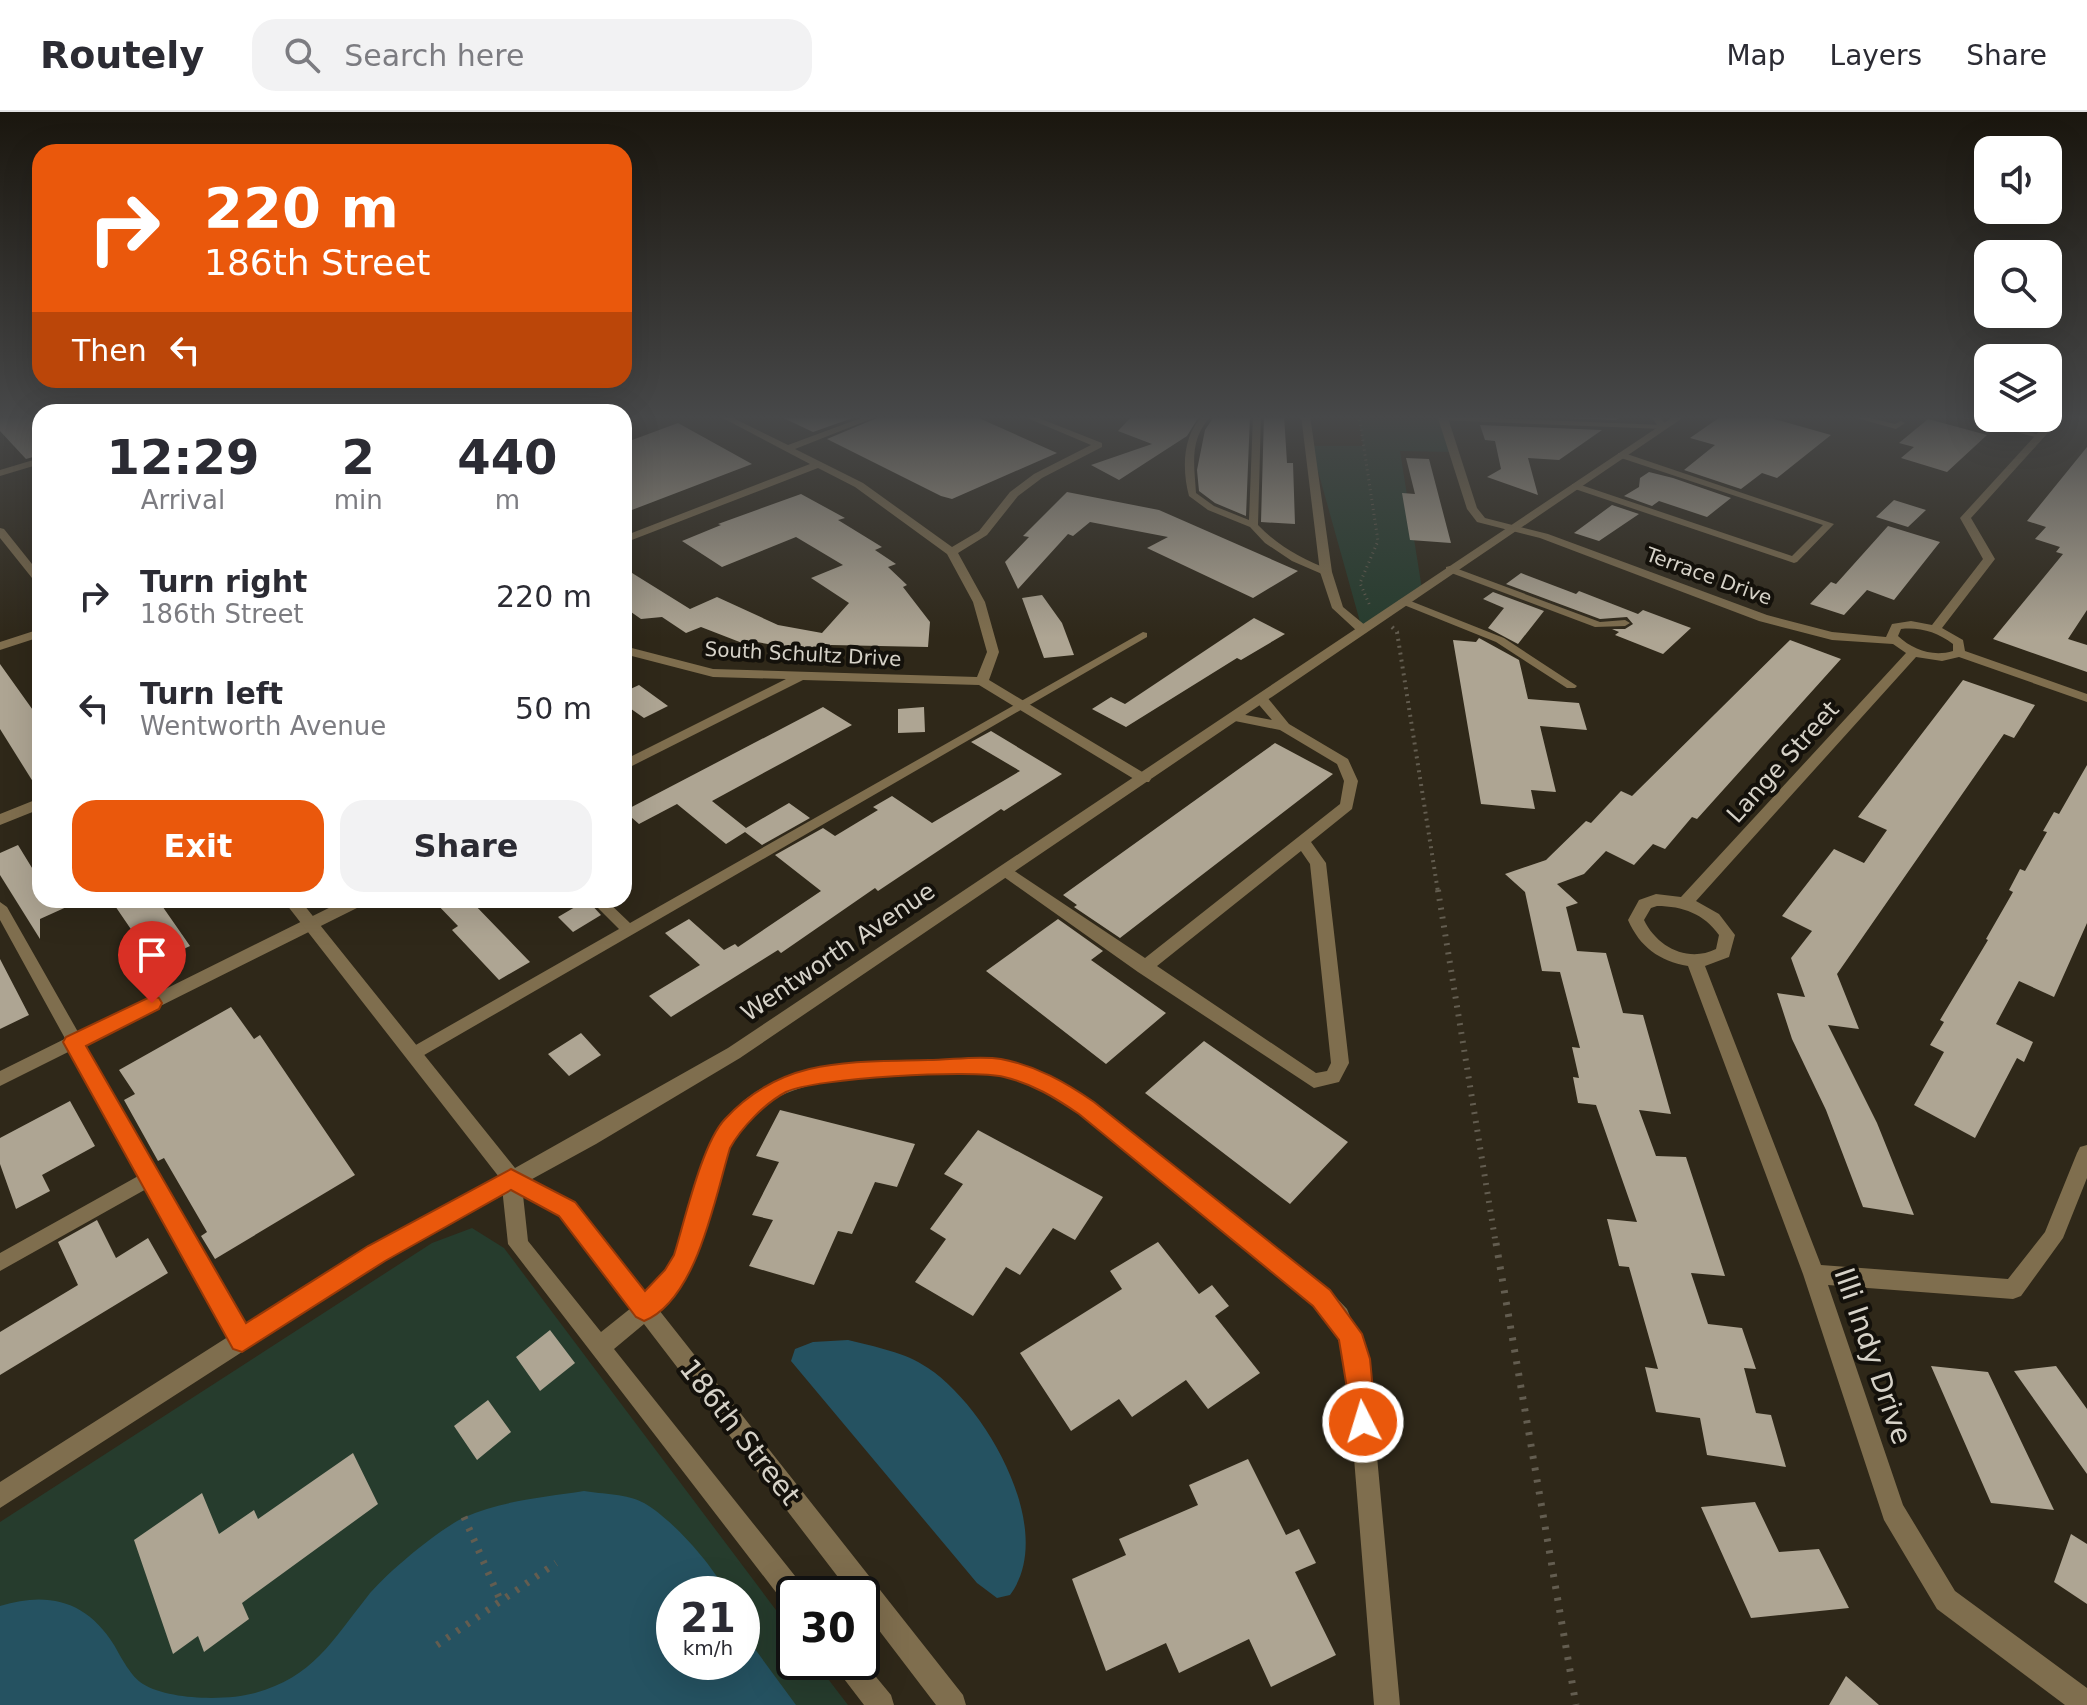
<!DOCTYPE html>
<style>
:root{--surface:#fff;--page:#f2f2f3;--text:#2b2b33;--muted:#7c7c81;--line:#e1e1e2;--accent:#ea580c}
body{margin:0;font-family:"DejaVu Sans",sans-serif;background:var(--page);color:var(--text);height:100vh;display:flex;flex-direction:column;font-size:30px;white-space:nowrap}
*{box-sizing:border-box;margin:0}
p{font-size:26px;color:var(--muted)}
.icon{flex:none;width:44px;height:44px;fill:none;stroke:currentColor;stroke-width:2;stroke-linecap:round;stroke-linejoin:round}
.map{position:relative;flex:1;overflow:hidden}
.side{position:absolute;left:32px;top:292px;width:600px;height:504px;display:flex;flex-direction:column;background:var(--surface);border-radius:24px;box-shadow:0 8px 32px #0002}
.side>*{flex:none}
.guide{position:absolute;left:32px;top:32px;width:600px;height:244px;border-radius:24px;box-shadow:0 8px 32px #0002;background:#ea580c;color:#fff;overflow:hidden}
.tools{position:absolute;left:1974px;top:24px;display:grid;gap:16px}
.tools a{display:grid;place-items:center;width:88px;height:88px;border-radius:16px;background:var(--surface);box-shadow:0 8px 32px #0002;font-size:40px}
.speed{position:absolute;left:656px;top:1464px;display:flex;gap:16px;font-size:40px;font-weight:700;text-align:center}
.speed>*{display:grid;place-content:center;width:104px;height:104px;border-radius:50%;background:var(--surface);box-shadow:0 8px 32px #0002;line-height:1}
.speed small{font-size:20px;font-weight:400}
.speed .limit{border:4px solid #111;border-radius:12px;background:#fff;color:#111}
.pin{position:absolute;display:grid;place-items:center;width:68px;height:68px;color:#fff;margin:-82px -34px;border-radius:50% 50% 50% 0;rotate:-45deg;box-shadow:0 0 8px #0007}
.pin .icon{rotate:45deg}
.me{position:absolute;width:88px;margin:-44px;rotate:355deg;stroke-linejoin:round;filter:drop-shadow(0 0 6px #0008)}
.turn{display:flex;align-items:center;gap:28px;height:168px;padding:0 40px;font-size:36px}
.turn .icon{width:104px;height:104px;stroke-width:2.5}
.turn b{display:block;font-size:56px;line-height:68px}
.then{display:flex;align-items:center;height:76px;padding:0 40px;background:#0003;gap:16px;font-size:30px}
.eta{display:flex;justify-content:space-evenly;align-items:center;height:136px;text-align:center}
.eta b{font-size:48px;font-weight:700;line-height:56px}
.primary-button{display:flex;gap:16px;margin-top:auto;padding:16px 40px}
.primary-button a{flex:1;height:92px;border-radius:24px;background:var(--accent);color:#fff;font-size:32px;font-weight:700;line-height:92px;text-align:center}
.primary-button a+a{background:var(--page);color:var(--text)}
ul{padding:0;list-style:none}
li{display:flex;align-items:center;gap:24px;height:112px;padding:0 40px}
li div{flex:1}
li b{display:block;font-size:30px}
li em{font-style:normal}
header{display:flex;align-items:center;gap:48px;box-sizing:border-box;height:112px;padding:0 40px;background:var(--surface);border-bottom:2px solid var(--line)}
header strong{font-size:38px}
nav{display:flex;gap:44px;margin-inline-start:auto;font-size:28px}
.search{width:560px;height:72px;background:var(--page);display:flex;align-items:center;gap:20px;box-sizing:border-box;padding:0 28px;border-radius:24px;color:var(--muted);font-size:30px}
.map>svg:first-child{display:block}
.green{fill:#263c2d;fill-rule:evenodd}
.water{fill:#255261}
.building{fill:#aea593}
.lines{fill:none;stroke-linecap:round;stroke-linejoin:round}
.path-far3{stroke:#635d50;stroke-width:3;stroke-dasharray:1 4;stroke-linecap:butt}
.path-far2{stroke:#635d50;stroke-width:4;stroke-dasharray:2 5;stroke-linecap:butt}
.path-far1{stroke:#635d50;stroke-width:6;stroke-dasharray:2 7;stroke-linecap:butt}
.path{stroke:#635d50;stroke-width:7;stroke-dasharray:3 9;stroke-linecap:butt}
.service{fill:#7f6e4e;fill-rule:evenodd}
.minor{fill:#7f6e4e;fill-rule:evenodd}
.tertiary{fill:#7f6e4e;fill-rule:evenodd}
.route{fill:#ea580c;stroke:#983908;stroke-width:2}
.labels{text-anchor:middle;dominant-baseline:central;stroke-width:8;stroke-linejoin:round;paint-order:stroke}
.far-street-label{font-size:20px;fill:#d6d2c8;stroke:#14110b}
.street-label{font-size:24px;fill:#d6d2c8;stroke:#14110b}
.near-street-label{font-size:28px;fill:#d6d2c8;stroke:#14110b}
</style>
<header>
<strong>Routely</strong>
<div class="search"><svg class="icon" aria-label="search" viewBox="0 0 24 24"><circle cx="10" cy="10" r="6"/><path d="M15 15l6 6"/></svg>Search here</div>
<nav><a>Map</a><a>Layers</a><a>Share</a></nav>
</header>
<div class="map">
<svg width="2087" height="1593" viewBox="0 0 2087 1593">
<rect width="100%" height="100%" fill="#2f2819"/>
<path class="green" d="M1358,303H1442L1454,340L1400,339L1422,477L1362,517L1311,334H1363Z
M472,1116L504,1136L794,1522V1550H815L848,1593H0V1410L432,1131ZM674,1482H742V1550H674Z"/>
<path class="water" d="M848,1228C875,1235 905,1240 928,1256C986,1294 1058,1419 1010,1483L997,1486L977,1471L791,1249L795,1237L813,1230Z
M584,1379C602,1382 628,1382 644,1391C671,1406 715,1455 727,1482H674V1550H742V1512L752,1533L796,1593H0V1494C48,1479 87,1489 114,1533C121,1545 131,1565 143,1572C169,1588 226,1589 255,1581C313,1565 332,1529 367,1485C385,1462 439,1417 465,1405C501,1389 545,1385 584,1379Z"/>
<path class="building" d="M0,303H40V343L26,347L0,319Z
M777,303H861L813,320Z
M884,303H972L1057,341L952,387L941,384L827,327Z
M1133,303H1200L1187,324L1119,368L1091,353L1152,332L1118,319Z
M1215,303H1250L1246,404L1215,391L1199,379L1197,358L1205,318Z
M1264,303H1284L1287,351H1293L1295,412L1261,410Z
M1484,303H1623L1616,308Z
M1723,303H1760L1831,323L1777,366L1762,361L1741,377L1684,358L1715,333L1690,326Z
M1928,307L1987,323L1947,360L1901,346L1914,335L1899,331Z
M678,311L752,352L624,401V331Z
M1480,313L1602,318L1559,348L1528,346L1538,383L1487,365L1501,357L1495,329L1485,328Z
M2087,335V498L2068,527L2087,533V560L1993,527L2063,442L2056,440L2060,435L2035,427L2046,415L2027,409Z
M1406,346L1429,347L1451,431L1410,428L1402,381L1415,382Z
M1649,360L1673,366L1731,386L1707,405L1659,389L1652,394L1624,384L1639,375L1640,366Z
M1067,380L1159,398L1298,459L1253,486L1147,436L1168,425L1090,410L1073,424L1068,422L1018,477L1005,450L1029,425L1023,424Z
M801,382L845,406L838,408L882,435L875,438L896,452L888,455L907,473L903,475L930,510L928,535L831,533L825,542L757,530L750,534L701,515L686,521L662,505L641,507L624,495V456L690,497L717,485L778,513L822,521L849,491L811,466L843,453L796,425L722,455L682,429L721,413L718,412Z
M1894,388L1926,398L1908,415L1876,405Z
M1612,393L1639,402L1599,429L1574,421Z
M1888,414L1940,430L1894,488L1867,478L1844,503L1810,492L1831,470L1836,472Z
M1521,461L1576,482L1579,479L1638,502L1643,498L1691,516L1663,542L1615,523L1619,520L1612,517H1625L1633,512L1627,505L1600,507L1506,472Z
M1493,480L1544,499L1518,532L1488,516L1504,496L1483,487Z
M1042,483L1062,511L1074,543L1044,546L1022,486Z
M1254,506L1285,522L1241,548L1237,546L1126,615L1092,597L1111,585L1125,592Z
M1479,526L1519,548L1528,587L1579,591L1587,618L1540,614L1556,680L1531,678L1535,697L1481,692L1453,528L1476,530Z
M1790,528L1841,547L1697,707L1692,705L1665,737L1653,732L1634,753L1606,739L1584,762L1557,772L1578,791L1566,795L1577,839L1606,841L1623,901L1643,903L1671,1002L1639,998L1656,1044L1686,1045L1725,1164L1691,1161L1708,1212L1742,1216L1756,1257L1744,1256L1756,1301L1771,1303L1786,1355L1707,1343L1700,1306L1656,1300L1645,1255L1658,1257L1629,1155L1619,1154L1607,1107L1637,1110L1596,993L1578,991L1573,965L1579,966L1572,935L1580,936L1560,860L1542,859L1525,780L1505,762L1546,748L1586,709L1591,711L1621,679L1632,684Z
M0,552L40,608V681L0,617Z
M1963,568L2035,593L2014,626L2004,622L1837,862L1859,917L1828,913L1877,1011L1914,1103L1863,1095L1826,998L1792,927L1777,881L1805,885L1791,846L1812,819L1782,804L1834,737L1864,751L1887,718L1858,705Z
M639,573L668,594L644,606L624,592V580Z
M823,595L852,613L712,689L746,716L789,691L810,706L762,733L745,720L726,732L677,692L639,712L624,699Z
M924,595L925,620L898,621V597Z
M991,619L1062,662L1004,699L1001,697L878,779L875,776L781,841L778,838L671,905L649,884L700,853L665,821L689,807L724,838L735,832L738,835L821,779L775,743L823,716L835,724L878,698L873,695L892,684L932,711L1020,659L971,630Z
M1275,631L1333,662L1120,826L1074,795L1077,793L1063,783Z
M2087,653V811L2054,885L2019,869L1996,912L2033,930L2024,950L2017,946L1975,1026L1914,993L1944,940L1930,933L1944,910L1940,908L1988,828L1986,827L2013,780L2009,778L2020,757L2025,759L2047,720L2043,719L2054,700L2059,702Z
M18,733L40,769V788H82L40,807V827L0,763V741Z
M111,788H158L190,834L154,851Z
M433,788H470L530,850L499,868L452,818L458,814Z
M587,788L601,803L573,820L558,805Z
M1058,807L1103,839L1091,848L1166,901L1106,952L986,859Z
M0,847L29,903L0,917Z
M231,895L254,927L260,923L355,1063L215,1147L201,1124L207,1120L164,1046L158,1049L124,988L135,982L119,958Z
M581,921L601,943L569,964L548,942Z
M1204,929L1348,1030L1290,1092L1145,981Z
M70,989L95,1034L42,1063L50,1079L16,1097L0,1052V1026Z
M780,998L915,1032L897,1075L875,1070L852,1122L838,1119L814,1173L749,1154L773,1108L752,1103L779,1050L756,1044Z
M978,1018L1103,1085L1075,1128L1053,1116L1020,1163L1006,1155L973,1204L915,1170L946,1127L930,1117L963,1072L944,1062Z
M97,1108L116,1146L148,1126L168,1161L0,1263V1220L78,1173L58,1130Z
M1158,1130L1199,1182L1212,1173L1229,1194L1215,1204L1260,1261L1208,1297L1186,1268L1132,1305L1119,1287L1071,1319L1020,1241L1122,1177L1110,1159Z
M550,1218L575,1251L540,1279L516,1245Z
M1931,1254L1988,1260L2054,1398L1991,1391Z
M2056,1254L2087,1297V1362L2014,1259Z
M488,1288L511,1320L477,1348L454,1314Z
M353,1341L378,1392L242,1491L249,1507L204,1540L198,1524L173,1542L134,1428L202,1381L219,1422L254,1398L258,1407Z
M1248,1347L1286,1423L1299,1417L1316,1451L1295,1460L1336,1543L1271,1575L1249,1527L1179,1561L1166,1531L1106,1559L1072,1467L1126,1443L1119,1427L1198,1393L1189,1373Z
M1755,1390L1779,1440L1819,1437L1849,1496L1751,1506L1701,1395Z
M2071,1422L2087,1432V1492L2054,1470Z
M1846,1564L1879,1593H1829Z"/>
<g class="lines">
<path class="path-far3" d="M1359,303L1378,429L1360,471L1370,494"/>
<path class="path-far2" d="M1392,515L1397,520L1438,780"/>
<path class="path-far1" d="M1438,778L1496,1133"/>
<path class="path" d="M1496,1131L1576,1593
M464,1405L501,1490
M437,1533L556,1451"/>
<path class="service" d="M1204,303H1212C1189,327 1194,350 1196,381L1214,394L1249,408L1253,303H1261L1258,413C1278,434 1302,447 1330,458V462H1322L1292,449L1265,431L1250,415L1208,398L1189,384C1182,358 1182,322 1204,303Z
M1846,303H1858L1895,312L1901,309L1905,311L1896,317Z
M1952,303H1964L2043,324L2039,326Z
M1443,304L1663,313L1667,315L1663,317L1440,308V304Z
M1618,341H1624L1834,412L1797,450L1794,451L1572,376V372H1578L1792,444L1823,413L1618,345Z
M1450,454L1600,510L1625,508L1630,511L1625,514L1595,515L1446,459V455Z
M1403,486L1504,526L1577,574L1575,576H1567L1496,530L1399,491L1398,489Z
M1143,520L1147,521V525L419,946L413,948L407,946L405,942L407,938L619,817L590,788H606L630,811Z
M0,790L7,795L249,1221L252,1228L249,1235L242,1237L235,1235L148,1076L0,1159V1141L140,1063L0,808Z"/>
<path class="minor" d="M632,303H646L624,311V305Z
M717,303H727L788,333L869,303H881L795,337L863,371L952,435L979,419L1010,380L1034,362L1091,333L1020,303H1031L1102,331V335L1042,366L1018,384L987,423L958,441L985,490L999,540L989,568L1149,664L1151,667L1149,670H1139L979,573L803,568L624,658V648L786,567L713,565L624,542V534L713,557L977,565L987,540L973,490L947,442L855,375L818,356L624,431V424L810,352Z
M1301,303H1310L1332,460L1343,495L1366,514V520H1358L1332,496L1320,460Z
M1437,303H1447L1477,396L1485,406L1548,422L1767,503L1832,520L1886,525L1892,512L1911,509L1932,513L1983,447L1960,406L2054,303H2064L1971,406L1995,447L1942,516L1963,528L1965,539L2087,582V590L1959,545L1942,549L1916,545L1696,789L1719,802L1735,823L1729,845L1705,854L1821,1153L2008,1167L2045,1120L2077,1041L2080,1035L2087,1033V1066L2063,1126L2021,1184L2013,1187L1828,1173L1903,1393L1955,1479L2087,1576V1593H2065L1937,1497L1884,1408L1803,1162L1688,854C1659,849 1640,835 1628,808L1639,788L1656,782L1681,785L1906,541L1893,532L1832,528L1759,509L1540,426L1477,410L1467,397ZM1901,517C1920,515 1937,520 1953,532V539C1933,545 1913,538 1898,524ZM1657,794C1683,794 1704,802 1719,823L1716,837C1688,851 1657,835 1644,808L1651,796Z
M1650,303H1658L1668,315L1666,317H1660Z
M40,346V352L0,364V358Z
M40,517V525L0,538V530Z
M1261,583L1266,584L1289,612L1348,647L1358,669L1352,697L1311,730L1326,751L1349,951L1339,970L1314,976L1138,860L997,760L1005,755L1010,756L1145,846L1340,692L1344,669L1337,652L1280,618L1230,608L1228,605L1235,601L1272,608L1254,587ZM1301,739L1310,752L1331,951L1327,959L1316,961L1157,854Z
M40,686V697L0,713V702Z
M345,788H367L365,792L0,974V959Z
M963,948L1003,950L1021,954L1069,975L1094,991L1330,1179L1347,1197L1368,1247L1400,1593H1374L1346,1247L1331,1211L1314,1193C1260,1148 1205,1103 1150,1058C1110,1026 1070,985 1021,969C978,955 915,963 870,966C823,968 775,975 743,1013C730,1028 724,1048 719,1068C705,1116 695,1162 659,1198L963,1583L966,1593H936L862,1496V1482H851L644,1212L614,1237L803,1474L806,1482H794V1496L785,1492L508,1132L501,1066L504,1060L511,1057L574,1091L646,1182L667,1158L676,1142C690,1106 695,1066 711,1031C755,938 877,951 963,948ZM523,1083L560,1103L631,1196L601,1220L528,1129Z
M862,1548L891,1583L894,1593H864L838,1559L834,1550H862Z"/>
<path class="tertiary" d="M1676,303H1687L740,946L596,1032L383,1149L0,1396V1370L369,1135L499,1065L283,788H300L515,1056L728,936Z
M0,416L4,417L40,462V472L36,471L0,426Z"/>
</g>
<linearGradient id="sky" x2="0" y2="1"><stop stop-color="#1a160e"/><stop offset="0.58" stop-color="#474849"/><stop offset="1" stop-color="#474849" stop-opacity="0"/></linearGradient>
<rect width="2087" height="526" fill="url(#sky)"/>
<path class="route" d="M152,884L159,886L162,891L159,897L86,934L246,1211L368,1134L511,1057L575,1090L645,1179L665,1158L674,1143C685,1108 702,1031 725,1007C782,945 850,950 928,948C951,948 979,943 1001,947C1037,954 1065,970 1094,990L1330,1178L1362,1222L1370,1247L1376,1310L1372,1319L1363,1323L1354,1319L1339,1228L1313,1194L1079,1002C1054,985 1033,972 1004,965C973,957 814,966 786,980C765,991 741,1016 730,1036C715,1085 697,1188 644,1209L636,1205L559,1104L511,1078L385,1149L242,1240L233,1237L63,930L66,925Z"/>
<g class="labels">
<g class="far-street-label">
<text transform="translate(1709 464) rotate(20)">Terrace Drive</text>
<text transform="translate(803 542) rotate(3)">South Schultz Drive</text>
</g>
<g class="street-label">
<text transform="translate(1783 650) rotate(-48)">Lange Street</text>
<text transform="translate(838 840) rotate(-34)">Wentworth Avenue</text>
</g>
<g class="near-street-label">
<text transform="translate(1873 1244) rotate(71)">Illi Indy Drive</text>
<text transform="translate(740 1320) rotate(52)">186th Street</text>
</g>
</g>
</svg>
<div class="tools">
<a><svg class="icon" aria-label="sound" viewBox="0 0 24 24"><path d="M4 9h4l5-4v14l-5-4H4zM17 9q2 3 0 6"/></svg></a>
<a><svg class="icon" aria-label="search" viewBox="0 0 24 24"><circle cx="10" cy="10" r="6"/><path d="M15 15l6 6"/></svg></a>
<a><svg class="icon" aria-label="layers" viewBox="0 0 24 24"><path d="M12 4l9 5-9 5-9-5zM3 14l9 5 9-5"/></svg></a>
</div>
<div class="speed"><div>21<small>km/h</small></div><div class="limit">30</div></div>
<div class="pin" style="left:152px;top:891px;background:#d93025"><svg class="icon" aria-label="arrive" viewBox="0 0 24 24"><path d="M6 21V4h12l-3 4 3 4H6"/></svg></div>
<svg class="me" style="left:1363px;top:1310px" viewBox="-20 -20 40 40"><circle r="17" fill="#ea580c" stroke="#fff" stroke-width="3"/><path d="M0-11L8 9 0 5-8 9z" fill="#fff"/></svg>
<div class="guide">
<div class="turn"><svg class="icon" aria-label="right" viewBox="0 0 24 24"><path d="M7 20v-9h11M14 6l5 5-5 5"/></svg><div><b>220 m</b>186th Street</div></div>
<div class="then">Then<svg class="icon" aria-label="left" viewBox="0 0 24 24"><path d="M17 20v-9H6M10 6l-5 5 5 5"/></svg></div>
</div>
<section class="side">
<div class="eta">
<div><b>12:29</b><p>Arrival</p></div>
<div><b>2</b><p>min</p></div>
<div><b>440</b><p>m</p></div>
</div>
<ul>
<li><svg class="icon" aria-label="right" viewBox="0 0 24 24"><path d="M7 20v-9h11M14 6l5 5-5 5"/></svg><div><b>Turn right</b><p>186th Street</p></div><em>220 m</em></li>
<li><svg class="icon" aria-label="left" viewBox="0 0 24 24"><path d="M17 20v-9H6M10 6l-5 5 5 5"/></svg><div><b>Turn left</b><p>Wentworth Avenue</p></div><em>50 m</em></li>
</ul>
<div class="primary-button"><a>Exit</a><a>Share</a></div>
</section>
</div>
